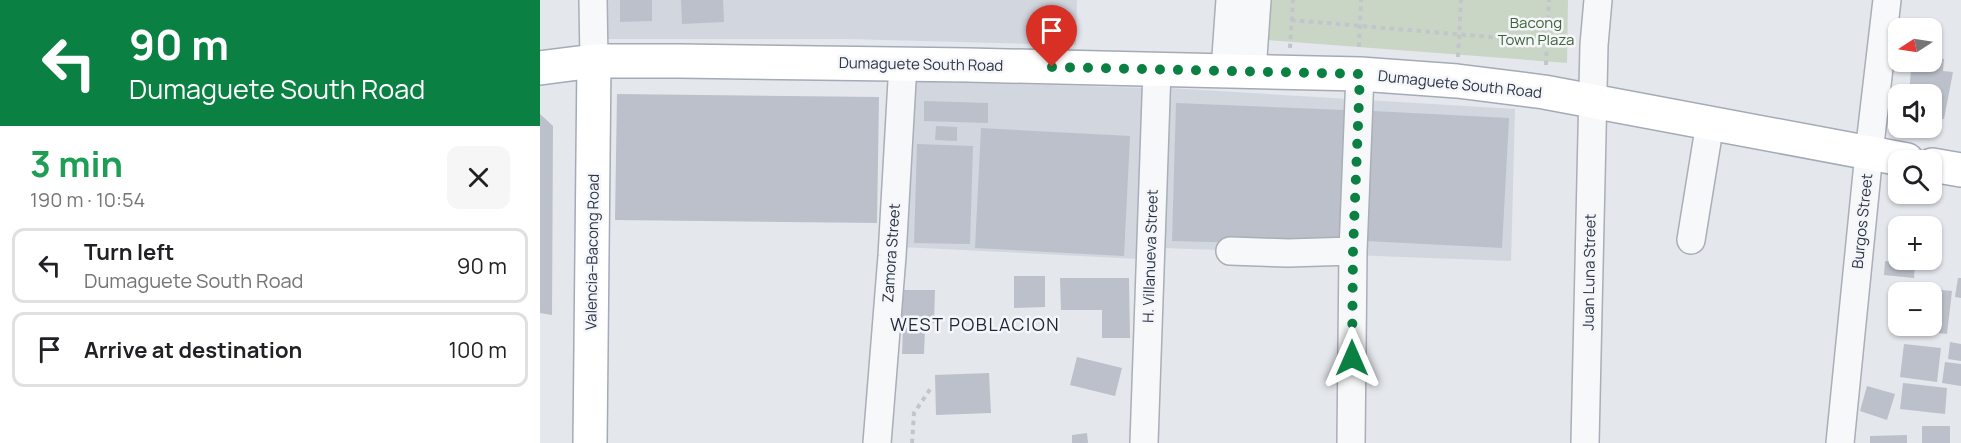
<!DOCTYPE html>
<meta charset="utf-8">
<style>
:root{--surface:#fff;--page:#f6f6f6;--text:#202124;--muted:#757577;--line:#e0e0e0}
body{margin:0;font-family:Manrope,sans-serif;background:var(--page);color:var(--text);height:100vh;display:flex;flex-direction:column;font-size:22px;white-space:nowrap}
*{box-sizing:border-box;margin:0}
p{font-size:20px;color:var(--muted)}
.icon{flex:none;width:33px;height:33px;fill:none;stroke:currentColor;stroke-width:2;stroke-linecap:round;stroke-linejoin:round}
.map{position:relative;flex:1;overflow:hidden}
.drawer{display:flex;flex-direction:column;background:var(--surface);width:540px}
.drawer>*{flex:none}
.hud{background:#0b8043;color:#fff;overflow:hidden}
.needle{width:39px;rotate:258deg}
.tools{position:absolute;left:1348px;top:18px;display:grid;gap:12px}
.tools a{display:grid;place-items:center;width:54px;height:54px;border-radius:12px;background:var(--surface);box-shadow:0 2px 4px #0004;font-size:30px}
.pin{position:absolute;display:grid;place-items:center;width:51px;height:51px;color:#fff;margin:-62px -26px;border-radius:50% 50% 50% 0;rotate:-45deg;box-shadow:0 0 6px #0007}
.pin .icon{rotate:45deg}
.me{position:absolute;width:66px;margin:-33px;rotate:0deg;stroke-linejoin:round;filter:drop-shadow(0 0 4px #0008)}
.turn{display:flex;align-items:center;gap:21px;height:126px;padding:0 30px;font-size:27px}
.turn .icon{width:78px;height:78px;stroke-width:2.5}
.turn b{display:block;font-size:42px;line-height:51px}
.round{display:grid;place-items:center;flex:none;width:63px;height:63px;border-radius:12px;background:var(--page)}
.head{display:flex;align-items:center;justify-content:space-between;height:102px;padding:0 30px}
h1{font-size:36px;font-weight:700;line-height:45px;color:#1e9e55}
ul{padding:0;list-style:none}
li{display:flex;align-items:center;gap:18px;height:75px;margin:0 12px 9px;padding:0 18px;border:3px solid var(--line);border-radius:12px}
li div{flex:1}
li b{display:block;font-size:22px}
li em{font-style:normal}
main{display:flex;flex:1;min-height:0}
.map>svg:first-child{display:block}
.built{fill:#d2d6de}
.green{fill:#c9d6c5}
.building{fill:#bbc0ca}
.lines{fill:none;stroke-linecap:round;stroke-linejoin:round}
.minor-casing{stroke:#a9aeb7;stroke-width:30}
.major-casing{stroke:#a3abb8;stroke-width:36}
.path{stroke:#c2c5cb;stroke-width:4;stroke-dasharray:4.5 4.5;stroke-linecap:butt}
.minor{stroke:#f7f8fa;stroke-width:27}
.major{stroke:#fff;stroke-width:33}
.route{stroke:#0b8043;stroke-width:10;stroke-dasharray:0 18}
.labels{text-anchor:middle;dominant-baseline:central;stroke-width:5;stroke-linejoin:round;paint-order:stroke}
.park-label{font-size:15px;fill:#3f6138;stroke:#f4f6f9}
.street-label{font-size:15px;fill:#2b3445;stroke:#f4f6f9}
.quarter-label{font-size:18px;letter-spacing:1.5px;fill:#1d2536;stroke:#f4f6f9}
</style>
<main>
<section class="drawer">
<div class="hud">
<div class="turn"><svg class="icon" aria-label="left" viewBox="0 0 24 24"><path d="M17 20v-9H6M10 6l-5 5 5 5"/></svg><div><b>90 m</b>Dumaguete South Road</div></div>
</div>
<div class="head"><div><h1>3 min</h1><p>190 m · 10:54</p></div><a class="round"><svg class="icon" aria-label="close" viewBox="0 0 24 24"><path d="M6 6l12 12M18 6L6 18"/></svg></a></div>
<ul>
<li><svg class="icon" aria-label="left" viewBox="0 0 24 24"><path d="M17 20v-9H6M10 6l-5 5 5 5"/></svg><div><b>Turn left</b><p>Dumaguete South Road</p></div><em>90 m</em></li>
<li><svg class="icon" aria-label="arrive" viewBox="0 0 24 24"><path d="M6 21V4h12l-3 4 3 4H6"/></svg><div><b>Arrive at destination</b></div><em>100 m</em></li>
</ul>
</section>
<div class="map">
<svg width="1421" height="443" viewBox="0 0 1421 443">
<rect width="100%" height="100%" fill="#e4e7ec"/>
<path class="built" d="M62,0H537L536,45L307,39H63Z
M371,81L610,88L600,259L362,247Z
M629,88L975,109L971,261L624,248Z"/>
<path class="green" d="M730,0H1028L1027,63L727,40Z"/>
<path class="building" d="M80,0H112V21L80,22Z
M141,0H183L184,22L142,24Z
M1392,57L1404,59L1403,71L1413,72L1404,119L1392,117V94H1369L1371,69L1384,72L1387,62H1392Z
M77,94L339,97L337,223L75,220Z
M384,101L448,103V123L384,121Z
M636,103L804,110L802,170L829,172L833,111L969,118L962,248L826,241L828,190L801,188L799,245L632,241Z
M0,114L13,126L12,315L0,313Z
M396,126L417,127V141L395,140Z
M441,128L590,136L584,256L435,248Z
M377,144L433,146L430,244L374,243Z
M1345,261L1375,263L1374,278L1344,275Z
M474,276H505V307L474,308Z
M520,278H589L590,338H562V310H521Z
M1418,278H1421V298L1415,297Z
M1372,287L1412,291L1407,334L1368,330V326H1392V292H1372Z
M361,290H395L394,323L360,322Z
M363,328L385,329L384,354H362Z
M1410,342L1421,344V361L1408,359Z
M1364,344L1401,348L1397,382L1360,377Z
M537,357L582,368L575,396L530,385Z
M1405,362L1421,364V386L1402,383Z
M449,373L451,413L396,415L395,375Z
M1363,383L1407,388L1405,414L1360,409Z
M1327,386L1355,394L1347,420L1320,411Z
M1382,426H1410V443H1382Z
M547,433L548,443H532V435Z
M1367,435V443H1330V436Z"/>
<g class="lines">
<defs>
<path id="minor" d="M53,0L54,61
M685,70L690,0
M712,71L717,0
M1151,240L1170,123
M690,251L748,253L813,251
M337,443L352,256L363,63
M604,443L617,69
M811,443L813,251L820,74
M1045,443L1054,45L1058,0
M1300,443L1329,153L1347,0"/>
<path id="major" d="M0,68L54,61H140L428,65L820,74L917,81L1004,92L1367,160
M1392,165L1421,170
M50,443L54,61"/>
</defs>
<use href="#minor" class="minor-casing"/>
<use href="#major" class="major-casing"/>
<path class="path" d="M751,20L1032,44
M819,47L821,0
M750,48L753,0
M918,57L921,0
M1006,65L1009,0
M372,443L374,413L391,388"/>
<use href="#minor" class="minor"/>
<use href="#major" class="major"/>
</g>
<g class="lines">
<path class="route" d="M512,67L820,74L813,251L812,358"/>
</g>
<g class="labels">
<g class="park-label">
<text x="996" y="22">Bacong<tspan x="996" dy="17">Town Plaza</tspan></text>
</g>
<g class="street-label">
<text transform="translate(381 64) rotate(1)">Dumaguete South Road</text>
<text transform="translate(920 84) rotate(6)">Dumaguete South Road</text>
<text transform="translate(1322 221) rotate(-84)">Burgos Street</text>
<text transform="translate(52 252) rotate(-89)">Valencia–Bacong Road</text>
<text transform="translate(351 253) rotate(-86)">Zamora Street</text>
<text transform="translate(610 256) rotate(-88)">H. Villanueva Street</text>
<text transform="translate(1049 272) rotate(-89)">Juan Luna Street</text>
</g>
<g class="quarter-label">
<text x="435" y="324">WEST POBLACION</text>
</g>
</g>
</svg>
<div class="tools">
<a><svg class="needle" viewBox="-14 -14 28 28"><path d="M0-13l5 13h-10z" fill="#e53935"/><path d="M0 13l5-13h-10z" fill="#757577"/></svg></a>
<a><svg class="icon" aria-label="sound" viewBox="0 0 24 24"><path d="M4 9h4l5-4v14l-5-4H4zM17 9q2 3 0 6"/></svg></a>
<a><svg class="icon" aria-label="search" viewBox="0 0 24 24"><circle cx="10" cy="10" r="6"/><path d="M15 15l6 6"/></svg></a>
<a>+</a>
<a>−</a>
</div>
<div class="pin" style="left:512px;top:67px;background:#d93025"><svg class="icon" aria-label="arrive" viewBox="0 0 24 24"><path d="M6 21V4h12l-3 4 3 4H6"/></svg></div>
<svg class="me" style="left:812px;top:358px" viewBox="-20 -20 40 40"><path d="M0-17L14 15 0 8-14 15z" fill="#0b8043" stroke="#fff" stroke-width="4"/></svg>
</div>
</main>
